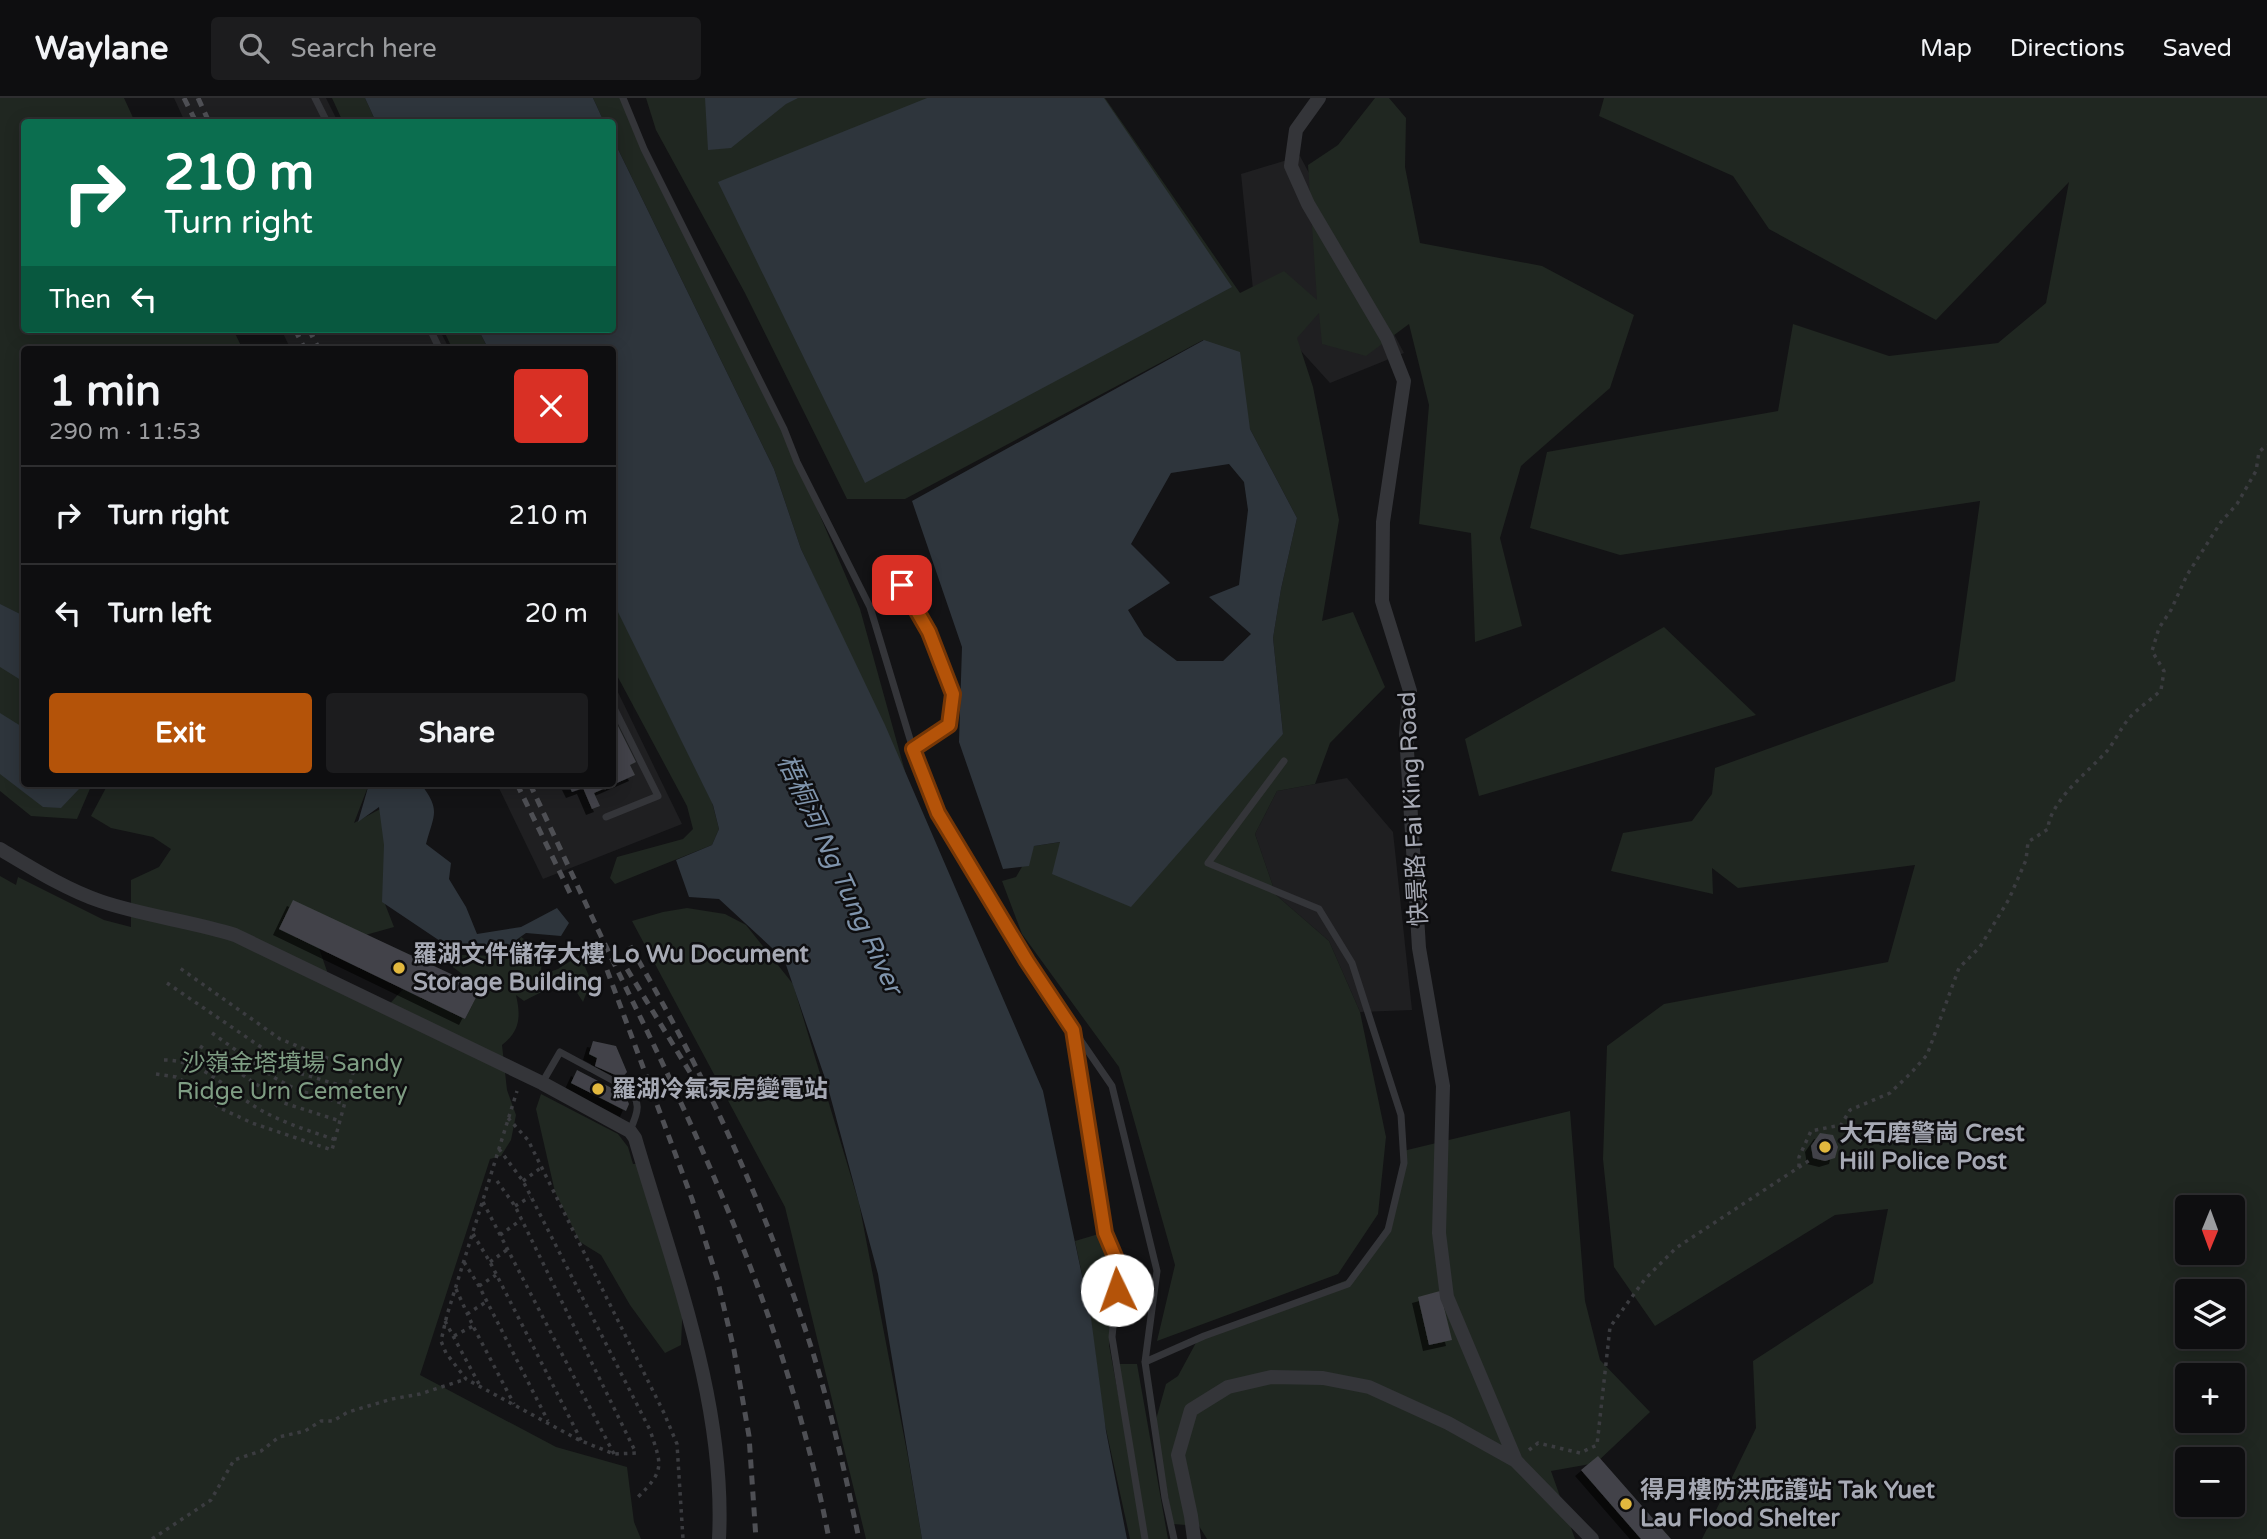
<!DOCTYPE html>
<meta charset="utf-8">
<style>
:root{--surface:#0e0e10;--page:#1c1c1e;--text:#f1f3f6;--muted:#9b9c9f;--line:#2e2e30;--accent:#b45309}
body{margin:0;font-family:"Varela Round","Noto Sans SC",sans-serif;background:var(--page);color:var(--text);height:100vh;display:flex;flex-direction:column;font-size:26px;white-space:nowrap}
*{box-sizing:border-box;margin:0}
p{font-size:23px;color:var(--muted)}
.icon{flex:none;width:38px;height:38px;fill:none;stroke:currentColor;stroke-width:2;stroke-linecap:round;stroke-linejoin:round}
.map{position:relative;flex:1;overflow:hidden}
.drawer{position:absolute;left:21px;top:248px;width:595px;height:441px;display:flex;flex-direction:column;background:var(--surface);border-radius:7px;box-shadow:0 4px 18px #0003,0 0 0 2px var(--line)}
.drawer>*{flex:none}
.top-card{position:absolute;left:21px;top:21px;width:595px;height:214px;border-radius:7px;box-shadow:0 4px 18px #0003,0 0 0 2px var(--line);background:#0b6e4f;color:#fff;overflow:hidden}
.needle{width:46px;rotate:181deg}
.tools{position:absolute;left:2175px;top:1097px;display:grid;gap:14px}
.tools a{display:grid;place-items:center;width:70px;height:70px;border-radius:7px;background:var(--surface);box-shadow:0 4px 18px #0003,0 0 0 2px var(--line);font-size:35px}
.pin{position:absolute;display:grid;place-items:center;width:60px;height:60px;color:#fff;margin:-30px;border-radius:14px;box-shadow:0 4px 10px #0006}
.me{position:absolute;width:77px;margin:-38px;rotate:357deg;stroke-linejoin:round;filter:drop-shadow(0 0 5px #0008)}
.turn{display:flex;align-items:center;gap:24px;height:147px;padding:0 28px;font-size:32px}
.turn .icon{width:91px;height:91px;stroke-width:2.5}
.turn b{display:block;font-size:49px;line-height:60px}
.then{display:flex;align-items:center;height:66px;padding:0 28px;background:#0003;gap:14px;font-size:26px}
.round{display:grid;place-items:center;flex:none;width:74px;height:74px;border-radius:7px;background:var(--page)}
.head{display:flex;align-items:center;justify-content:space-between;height:119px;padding:0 28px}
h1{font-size:42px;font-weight:700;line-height:52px}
.primary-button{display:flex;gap:14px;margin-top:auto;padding:14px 28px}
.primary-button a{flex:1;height:80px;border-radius:7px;background:var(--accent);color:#fff;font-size:28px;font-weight:700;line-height:80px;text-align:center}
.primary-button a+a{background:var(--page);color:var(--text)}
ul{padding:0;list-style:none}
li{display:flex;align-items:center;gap:21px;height:98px;padding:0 28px;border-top:2px solid var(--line)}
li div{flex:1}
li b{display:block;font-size:26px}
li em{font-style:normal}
header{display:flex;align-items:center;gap:42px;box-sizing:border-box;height:98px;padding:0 35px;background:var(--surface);border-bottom:2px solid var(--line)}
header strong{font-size:33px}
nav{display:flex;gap:38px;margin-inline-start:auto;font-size:24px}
.search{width:490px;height:63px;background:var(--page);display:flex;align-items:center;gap:18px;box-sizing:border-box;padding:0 24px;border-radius:7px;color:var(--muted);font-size:26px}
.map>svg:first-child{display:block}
.built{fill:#1f1f21}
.green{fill:#202721;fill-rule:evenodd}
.water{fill:#2e353c;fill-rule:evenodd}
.building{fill:#424348;filter:url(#shadow)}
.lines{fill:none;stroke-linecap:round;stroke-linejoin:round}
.path{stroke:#3b3c40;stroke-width:3.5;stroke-dasharray:3.5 5;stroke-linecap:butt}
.service{stroke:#343539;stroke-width:7}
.minor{stroke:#343539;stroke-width:14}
.rail{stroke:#4e4f54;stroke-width:5;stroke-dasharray:9 7;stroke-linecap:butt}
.route-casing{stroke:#753606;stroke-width:18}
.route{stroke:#b45309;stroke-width:12}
.poi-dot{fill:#e2b83e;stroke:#0e0e10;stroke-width:2.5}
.labels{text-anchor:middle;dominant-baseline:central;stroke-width:5;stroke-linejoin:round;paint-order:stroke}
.street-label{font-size:24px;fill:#a6a9b4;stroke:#0e0e10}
.poi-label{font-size:24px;font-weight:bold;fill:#a6a9b4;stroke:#0e0e10;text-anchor:start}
.park-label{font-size:24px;fill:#7e9d83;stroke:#0e0e10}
.water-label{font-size:26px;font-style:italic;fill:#7f94ac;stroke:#0e0e10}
</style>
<header>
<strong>Waylane</strong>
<div class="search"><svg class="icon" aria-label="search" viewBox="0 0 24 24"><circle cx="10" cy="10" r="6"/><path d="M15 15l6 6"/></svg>Search here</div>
<nav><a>Map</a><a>Directions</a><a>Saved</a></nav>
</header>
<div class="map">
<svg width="2267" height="1441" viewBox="0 0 2267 1441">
<defs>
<filter id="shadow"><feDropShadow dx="-6" dy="6" stdDeviation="0" flood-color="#0009"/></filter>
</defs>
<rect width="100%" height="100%" fill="#131315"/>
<path class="built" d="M174,0H326L338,24H185Z
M1300,58L1404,255L1330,285L1254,201L1241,76Z
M281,231H439L450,252H291Z
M613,584L682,726L543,781L497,686H612Z
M1347,680L1393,734L1412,912L1360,914L1329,843L1276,797L1255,736L1277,693Z"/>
<path class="green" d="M0,0H124L135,24H24V231H233L243,252H24V686H92L77,721L31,718L0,693Z
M332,0H365L376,24H343Z
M593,0H623L797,364L860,511L906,677L801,451L774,371L613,41L612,24H604Z
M646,0H1105L1240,195L1284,173L1317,202L1308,67L1338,47L1375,0H1389L1406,20L1405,69L1420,145L1542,168L1634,217L1610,290L1521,368L1500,440L1522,528L1475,544L1471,435L1419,426L1429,307L1409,226L1366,258L1322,246L1319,215L1297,240L1313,289L1339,422L1322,523L1353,514L1385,589L1330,645L1315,686L1277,693L1255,736L1276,797L1329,843L1360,914L1386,1039L1378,1116L1338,1176L1157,1243L1175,1167L1119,969L1022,836L1002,783L1016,779L1034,748L1061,744L1283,636L1273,540L1281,491L1297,420L1203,242L905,401H847L745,195L656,32Z
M1604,0H2267V1441H1702L1756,1330L1753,1263L1873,1185L1888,1111L1835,1117L1655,1228L1614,1169L1603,1061L1607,948L1664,906L1888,864L1915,767L1738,790L1712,770L1713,796L1611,773L1623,735L1692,723L1712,696L1715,670L1955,583L1980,403L1620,457L1530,430L1547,354L1778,313L1793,226L1889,258L1998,245L2046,205L2069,84L1936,222L1769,131L1733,78L1599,18ZM2188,1110H2233V1155H2188ZM2188,1194H2233V1239H2188ZM2188,1278H2233V1323H2188ZM2188,1362H2233V1407H2188Z
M443,231H478L489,252H453Z
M613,503L712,704L719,731L712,747L615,786L610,780L617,759L683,741L693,731L687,708L613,570Z
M1664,529L1756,617L1479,698L1465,641Z
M108,686H369L354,725L384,709L385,806L394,829L319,850L329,879L386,910L403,891L465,921L481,890L446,864L462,857L496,858L513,852L521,839L542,853L541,877L558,871L580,857L591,883L583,904L574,890C554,887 541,894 524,903L516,897C521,919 520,933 502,947L507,992L516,1017L511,1042L501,1058L490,1061L420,1277L556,1349L627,1369L634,1424L641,1441H0V778L16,787L18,779L104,822L131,829V782L159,769L171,751L153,739L111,730L91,718Z
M687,810L725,816L746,827L793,886L859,1105L908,1359L922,1441H866L785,1109L632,823L663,814Z
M541,996L618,1036L628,1049L633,1066H647L683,1201L681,1247L665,1255L630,1207L601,1157L580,1144L555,1094L536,1011Z
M1570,1013L1585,1203L1600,1262L1650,1314L1596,1365L1551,1373L1575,1441H1207L1199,1428L1173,1426L1155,1325L1166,1286L1178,1278L1198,1241L1352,1180L1390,1122L1403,1053Z
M1102,1135L1119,1168L1109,1247L1141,1419L1117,1266H1137L1168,1441H1130L1104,1322L1089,1210L1075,1143Z"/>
<path class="water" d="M365,0H593L604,24H376Z
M705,0H798L786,6L731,50L708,52Z
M927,0H1104L1232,189L865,385L718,84Z
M613,41L774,371L801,451L885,627L1043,993L1091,1220L1106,1333L1127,1441H922L878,1176L827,986L784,861L719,801L689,799L676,762L712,747L719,731L713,707L613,504L612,252H489L478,231H612Z
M1204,242L1240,254L1250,331L1297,420L1281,491L1273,540L1283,636L1131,809L1052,776L1060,744L1034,748L1029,768L1003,771L959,644L962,549L912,403ZM1229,366L1244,384L1248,412L1239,487L1209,499L1251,536L1223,563H1177L1144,538L1128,512L1170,485L1131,446L1171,375Z
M0,506L24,518V584L0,569Z
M0,615L24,630V686H78L79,691L61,710L43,709L0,676Z
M369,686H421C441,713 434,716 426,746L451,765L449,781L466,809L477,836L521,829L557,810L569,825L561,838L526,835L505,850L475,852L446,847L382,804L384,747L379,709L358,724Z"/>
<path class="building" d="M612,616L636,664L630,667L635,677L594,695L600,708L592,711L583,690L572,694L568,686H612Z
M293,802L481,890L465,921L279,831Z
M593,943L616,948L627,974L622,980L595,968L597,960L589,956Z
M577,972L625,997L629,1006L626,1013L571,985Z
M1820,1035L1833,1037L1838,1049L1835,1060L1825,1063L1813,1060L1811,1048Z
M1440,1193L1452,1242L1429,1247L1418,1199Z
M1598,1358L1671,1441H1641L1581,1372Z"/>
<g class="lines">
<path class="path" d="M167,885L299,975L349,990
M212,935L275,980L297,992L345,1006
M200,948L284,1005L340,1023
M164,962C203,962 228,993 259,1011C283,1025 310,1033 336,1042
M156,976L176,979L194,989L220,1010L252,1025L332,1052L354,971L280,941L177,868
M508,1020L528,1042L664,1315L677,1346L683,1441
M499,1051L523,1083L650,1332C662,1368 665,1372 638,1399
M1799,1069V1059L1811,1033L1841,1027L1850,1012L1890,995L1911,975L1927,957L1959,870L1980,849L2009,801L2026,762L2028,744L2048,731C2049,704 2089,673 2107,653C2116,642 2122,627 2132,617C2141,608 2152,601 2161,592L2164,573L2152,553L2159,530L2171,512L2187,477L2221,424L2237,406L2256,373L2259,354L2267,347
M497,1083L515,1108L636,1355L614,1356L579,1342L466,1281L446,1255L441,1243L447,1217L517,993
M523,1083L542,1069
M483,1104L614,1356
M515,1108L530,1099
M473,1136L490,1164L582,1344
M500,1137L521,1122
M464,1164L479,1188L548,1323
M490,1164L508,1151
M479,1188L496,1177
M456,1191L473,1228L514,1306
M467,1216L486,1204
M445,1223L479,1286
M454,1238L473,1228
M1529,1352L1538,1345L1580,1355L1597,1347L1610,1229L1645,1181L1676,1150L1810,1062
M152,1441L211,1402L234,1362L261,1353L279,1339L305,1333L321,1323H333L348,1314L392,1301L420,1296L466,1281"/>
<path class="service" d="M315,0L327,24
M623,0L644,51L784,331L797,364L870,509L913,651
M430,231L440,252
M888,464L929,534L953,596L949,627L913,651L938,715L1026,863L1112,988L1157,1173L1145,1264L1165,1400L1174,1441
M606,719L658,698L612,606
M1074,936L1105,1135L1119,1168L1112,1239L1145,1441
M542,985L560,954L625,989C643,1002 638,1015 630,1032
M1145,1264L1204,1238L1348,1186L1388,1132L1404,1065L1401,1017L1352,865L1319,811L1208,765L1284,663"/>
<path class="minor" d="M1319,0L1296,32L1291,68L1308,106L1387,240L1404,283L1383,424L1382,503L1410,593L1406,636L1419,850L1443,988L1439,1135L1447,1199L1516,1363
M0,751C32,770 65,791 100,803C144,818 191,823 235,837L542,985L630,1033L635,1040C673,1170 726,1304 719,1441
M1194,1441L1191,1418L1178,1357L1191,1312L1228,1289L1271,1279L1323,1280L1369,1289L1448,1325L1516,1363L1592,1441"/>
<path class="rail" d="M184,0L196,24
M198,0L209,24
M295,231L305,252
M309,231L319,252
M517,686L571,797
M530,686C563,756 595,827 629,896C716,1073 792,1247 829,1441
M630,848C706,977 767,1112 813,1255C832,1316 846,1379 859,1441
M627,871L691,976
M607,872L692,1101L717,1180L734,1252L749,1338L756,1441"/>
</g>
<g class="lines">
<defs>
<path id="route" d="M902,487L929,534L953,596L949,627L913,651L938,715L1027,863L1073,932L1105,1135L1119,1168L1117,1192"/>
</defs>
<use href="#route" class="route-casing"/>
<use href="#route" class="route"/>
</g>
<g class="poi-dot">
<circle cx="399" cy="870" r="7"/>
<circle cx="598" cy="991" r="7"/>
<circle cx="1825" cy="1049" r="7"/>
<circle cx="1626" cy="1406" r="7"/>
</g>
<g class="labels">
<g class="street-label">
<text transform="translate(1413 711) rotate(-93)">快景路 Fai King Road</text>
</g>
<g class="poi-label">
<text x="413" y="856">羅湖文件儲存大樓 Lo Wu Document<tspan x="413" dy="28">Storage Building</tspan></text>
<text x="612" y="991">羅湖冷氣泵房變電站</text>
<text x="1839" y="1035">大石磨警崗 Crest<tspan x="1839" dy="28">Hill Police Post</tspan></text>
<text x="1640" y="1392">得月樓防洪庇護站 Tak Yuet<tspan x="1640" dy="28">Lau Flood Shelter</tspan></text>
</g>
<g class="park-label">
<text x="292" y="965">沙嶺金塔墳場 Sandy<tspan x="292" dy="28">Ridge Urn Cemetery</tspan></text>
</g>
<g class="water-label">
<text transform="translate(840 776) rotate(65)">梧桐河 Ng Tung River</text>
</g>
</g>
</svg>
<div class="tools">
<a><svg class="needle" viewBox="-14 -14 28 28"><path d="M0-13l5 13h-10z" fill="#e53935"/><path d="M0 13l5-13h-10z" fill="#9b9c9f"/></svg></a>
<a><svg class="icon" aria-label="layers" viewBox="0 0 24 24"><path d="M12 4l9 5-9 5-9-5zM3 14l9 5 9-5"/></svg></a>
<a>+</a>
<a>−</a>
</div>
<div class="pin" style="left:902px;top:487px;background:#d93025"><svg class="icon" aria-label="arrive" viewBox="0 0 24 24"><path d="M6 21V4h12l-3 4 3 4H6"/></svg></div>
<svg class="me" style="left:1117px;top:1192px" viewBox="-20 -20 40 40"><circle r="19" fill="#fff"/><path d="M0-13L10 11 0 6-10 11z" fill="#b45309"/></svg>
<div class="top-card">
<div class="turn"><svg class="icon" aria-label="right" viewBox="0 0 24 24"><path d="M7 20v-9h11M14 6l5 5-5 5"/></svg><div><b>210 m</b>Turn right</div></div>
<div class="then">Then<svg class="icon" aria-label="left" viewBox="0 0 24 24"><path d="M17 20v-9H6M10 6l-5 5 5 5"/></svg></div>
</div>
<section class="drawer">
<div class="head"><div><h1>1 min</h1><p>290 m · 11:53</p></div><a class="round" style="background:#d93025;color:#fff"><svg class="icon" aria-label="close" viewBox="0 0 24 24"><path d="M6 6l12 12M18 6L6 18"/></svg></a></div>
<ul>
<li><svg class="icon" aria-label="right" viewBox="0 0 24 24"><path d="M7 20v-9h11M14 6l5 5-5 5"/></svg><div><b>Turn right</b></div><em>210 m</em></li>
<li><svg class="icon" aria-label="left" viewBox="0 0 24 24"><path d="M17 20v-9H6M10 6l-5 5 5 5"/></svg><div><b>Turn left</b></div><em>20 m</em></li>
</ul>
<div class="primary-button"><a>Exit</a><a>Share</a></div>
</section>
</div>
